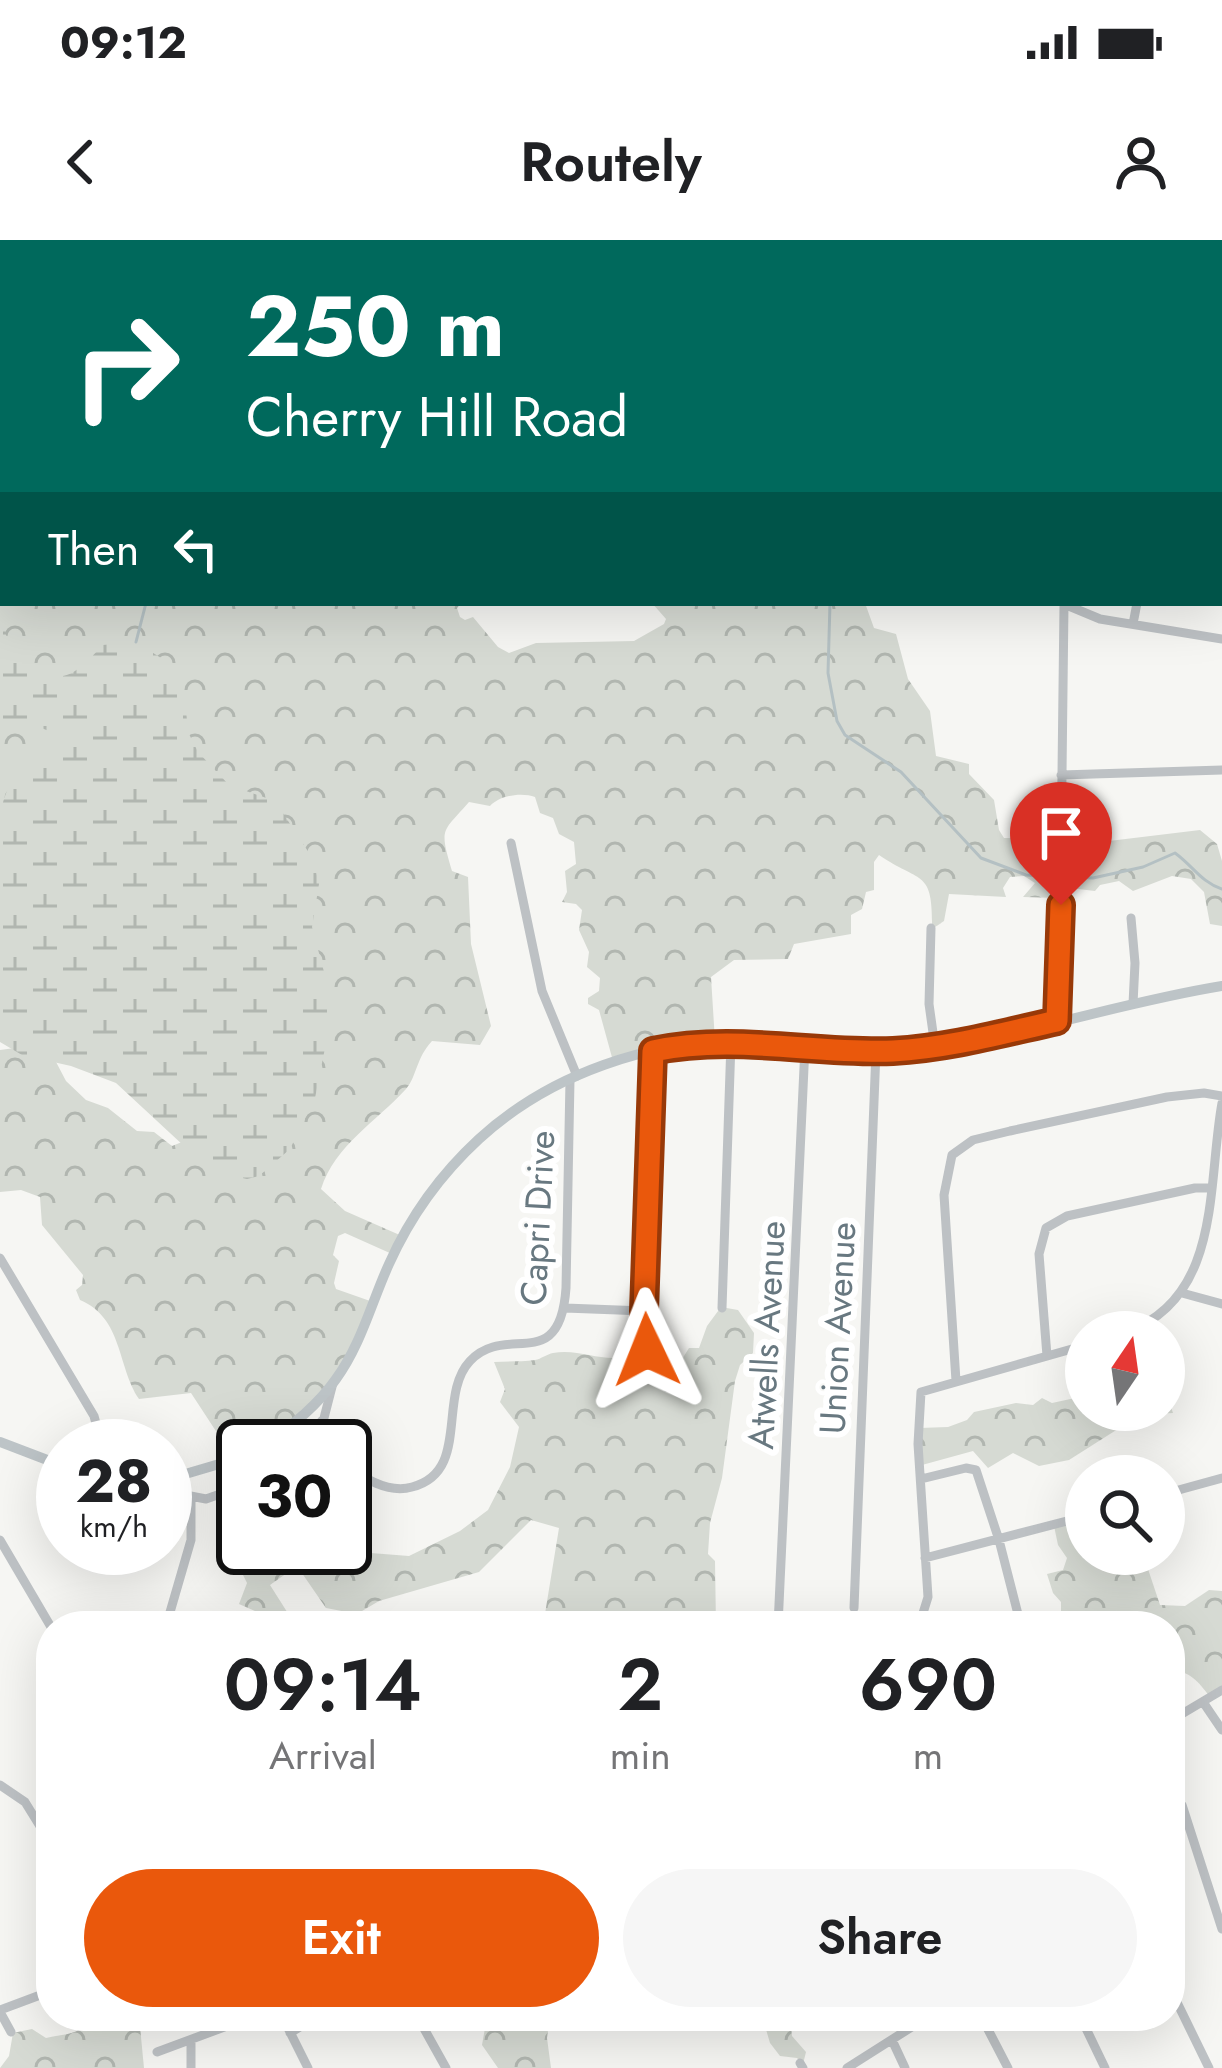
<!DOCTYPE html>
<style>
:root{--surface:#fff;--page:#f6f6f6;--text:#202124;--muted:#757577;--accent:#ea580c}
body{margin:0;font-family:Jost,sans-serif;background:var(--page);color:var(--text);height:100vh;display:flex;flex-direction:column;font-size:45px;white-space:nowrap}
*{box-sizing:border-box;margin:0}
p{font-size:39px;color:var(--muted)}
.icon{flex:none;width:66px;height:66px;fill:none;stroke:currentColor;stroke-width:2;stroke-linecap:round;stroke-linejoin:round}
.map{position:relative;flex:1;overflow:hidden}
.side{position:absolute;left:36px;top:1371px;width:1149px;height:420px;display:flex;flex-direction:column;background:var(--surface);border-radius:48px;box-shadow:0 12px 48px #0002}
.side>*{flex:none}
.banner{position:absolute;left:0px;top:0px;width:1224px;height:366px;box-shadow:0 12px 48px #0002;background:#00695c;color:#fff;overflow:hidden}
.needle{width:78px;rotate:13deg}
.tools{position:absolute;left:1065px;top:1071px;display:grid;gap:24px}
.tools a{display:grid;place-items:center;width:120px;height:120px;border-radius:50%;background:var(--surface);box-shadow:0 12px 48px #0002;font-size:60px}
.speed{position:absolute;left:36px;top:1179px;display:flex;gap:24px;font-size:60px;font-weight:700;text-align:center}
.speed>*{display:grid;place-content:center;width:156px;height:156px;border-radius:50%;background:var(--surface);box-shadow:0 12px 48px #0002;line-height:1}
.speed small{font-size:30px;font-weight:400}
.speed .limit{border:6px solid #111;border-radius:18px;background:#fff;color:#111}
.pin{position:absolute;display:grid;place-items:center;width:102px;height:102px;color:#fff;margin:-123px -51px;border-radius:50% 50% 50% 0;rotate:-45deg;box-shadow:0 0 12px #0007}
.pin .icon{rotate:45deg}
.me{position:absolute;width:132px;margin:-66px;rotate:358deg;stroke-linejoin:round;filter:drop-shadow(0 0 9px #0008)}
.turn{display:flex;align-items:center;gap:42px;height:252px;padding:0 48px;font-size:54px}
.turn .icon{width:156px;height:156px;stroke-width:2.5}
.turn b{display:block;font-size:84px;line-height:102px}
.then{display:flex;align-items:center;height:114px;padding:0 48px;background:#0003;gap:24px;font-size:45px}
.eta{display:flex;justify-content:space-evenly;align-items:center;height:204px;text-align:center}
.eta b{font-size:72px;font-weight:600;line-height:84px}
.action{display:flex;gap:24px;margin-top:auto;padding:24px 48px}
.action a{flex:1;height:138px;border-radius:72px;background:var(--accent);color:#fff;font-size:48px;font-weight:600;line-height:138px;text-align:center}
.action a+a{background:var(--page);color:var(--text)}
.status{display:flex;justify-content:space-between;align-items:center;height:84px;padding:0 60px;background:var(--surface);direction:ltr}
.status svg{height:33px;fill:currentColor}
header{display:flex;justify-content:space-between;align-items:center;height:156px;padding:0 48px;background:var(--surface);font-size:54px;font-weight:600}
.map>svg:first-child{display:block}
.forest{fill:url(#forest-crowns)}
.wetland{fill:url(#wetland-marsh)}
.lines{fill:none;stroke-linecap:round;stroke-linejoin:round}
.stream{stroke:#b4c0c3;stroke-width:3}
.minor{stroke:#bdc1c4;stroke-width:9}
.major{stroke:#bdc4c7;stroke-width:10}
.route-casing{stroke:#983908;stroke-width:30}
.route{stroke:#ea580c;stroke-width:21}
.labels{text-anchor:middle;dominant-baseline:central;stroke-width:12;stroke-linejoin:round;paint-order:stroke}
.street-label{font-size:36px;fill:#687880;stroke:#fff}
</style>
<div class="status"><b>09:12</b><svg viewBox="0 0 49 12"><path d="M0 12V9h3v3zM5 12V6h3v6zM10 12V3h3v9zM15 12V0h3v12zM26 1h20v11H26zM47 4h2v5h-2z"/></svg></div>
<header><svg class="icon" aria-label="back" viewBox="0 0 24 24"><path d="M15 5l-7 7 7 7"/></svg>Routely<svg class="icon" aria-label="person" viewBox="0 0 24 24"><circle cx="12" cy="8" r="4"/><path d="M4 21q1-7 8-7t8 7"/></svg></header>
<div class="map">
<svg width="1222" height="1828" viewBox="0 0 1222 1828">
<defs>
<pattern id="forest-crowns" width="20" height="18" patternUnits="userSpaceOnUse" patternTransform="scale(3)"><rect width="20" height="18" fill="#d6dad3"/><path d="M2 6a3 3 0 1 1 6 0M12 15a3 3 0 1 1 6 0" fill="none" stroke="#b1b6b0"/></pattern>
<pattern id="wetland-marsh" width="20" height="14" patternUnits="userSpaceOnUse" patternTransform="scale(3)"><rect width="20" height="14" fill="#d6dad3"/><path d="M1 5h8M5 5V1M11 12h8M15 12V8" fill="none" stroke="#b1b6b0"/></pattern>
</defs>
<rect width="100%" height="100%" fill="#f6f6f3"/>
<path class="forest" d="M0,137L3,363H462L457,368L460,377L465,380L473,377L498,407L509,413L536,403L634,401L664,384L666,379L652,363H865L874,388L896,394L908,439L930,471L936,516L969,524V534L994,560L999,590L1004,598L1061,599L1063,608L1092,612L1109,601L1200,590L1217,604L1222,621V686L1210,684L1204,652L1191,639L1172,636L1133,651L1119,641L1100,645L1095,651L1070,648L1063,665L1057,658L1023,657L1035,643L1024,636L1010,637L1003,648L1006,657L949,654L944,681L932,689C933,628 921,644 879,615L874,622V650L866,652L862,669L851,675V694L794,704L788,719L734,720L711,737L715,801L613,821L599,770L588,764V758L599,751L600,738L587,727L589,712L579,690L582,670L576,664L562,662L567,652L565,631L576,624L574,602L559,594L553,578L540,573L535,557C522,552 500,555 490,566L469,562C442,593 439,587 452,631L468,637L471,704L491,786L480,805L432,801C416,818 417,836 406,849C376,882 335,905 321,949L345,971L402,996L392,1014L345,993L338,996L333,1015L339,1021L334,1043L336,1049L373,1062L332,1145L262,1206H243V1216L223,1224L227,1208L191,1153L139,1159C117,1126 123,1078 80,1060L76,1050L82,1045L83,1035L42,985L40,957L21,950L0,952V810L37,805L55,820L66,841L86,860L108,868L137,891L154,892L172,906L182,902L189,891L0,619Z
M721,1067L738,1070L754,1093L753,1113L740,1125L735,1141L722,1238L710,1283L708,1314L715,1321L716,1386H543L559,1288L531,1280L479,1332L379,1361L357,1374L326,1368L297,1326L270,1345L296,1386H273L268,1377L239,1364L247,1343L243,1335L251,1308H345V1282L358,1312L409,1316L460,1291L488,1270L510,1227L519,1187L500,1162L505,1149L494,1122C507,1121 522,1122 535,1120C541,1119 547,1114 553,1113C587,1107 614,1132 647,1106L654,1119L679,1124L689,1108H699L707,1086Z
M1086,1140V1170H1164L1165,1149L1173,1173L1140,1175L1069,1220L1039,1226L1013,1213L988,1228L973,1211L922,1225L919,1188L948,1187L967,1180L974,1172L1016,1163L1033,1165L1042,1158L1052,1163L1075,1158L1080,1152L1079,1141Z
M1079,1278L1086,1314H1143L1160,1365L1185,1366L1209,1350L1222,1351V1450L1210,1457C1198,1441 1190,1431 1170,1430V1386H1052L1051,1381L1061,1374V1362L1053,1353L1047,1334L1063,1330L1067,1318L1058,1305L1054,1286Z
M91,1776H139L144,1828H0L9,1816L13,1793L32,1789L46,1798C63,1794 85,1795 91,1776Z
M481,1776H550L547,1798L551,1828H498L482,1805L485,1788Z
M762,1776H801L791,1786L792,1796L806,1812L803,1824L797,1818L780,1816L770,1803Z"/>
<path class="wetland" d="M0,180L3,363C0,396 17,438 57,437C77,436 90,418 103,405L136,402L175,427L185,459L188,492L198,512L229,545L275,561L313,619L319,644L312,687L327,743L329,788L315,858L290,909L259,936L247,939L211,931L116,843L71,826L22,815L0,802V573C12,529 20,525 59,505L57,494L36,486L0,487Z"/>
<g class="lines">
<path class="stream" d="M830,363L828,433L837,481L845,495L901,532L981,618L1026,635L1093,638L1143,627L1175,613C1193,626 1201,642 1222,649
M136,402L146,363"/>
<path class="minor" d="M817,0L820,3
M129,3L134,0
M876,3L883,0
M0,12L3,11
M0,90L3,88
M1221,303L1222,309
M1064,364L1100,379L1222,399
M1133,384L1137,363
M1061,535L1222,530
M511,603L542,751L577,836
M1061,619L1064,364
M1131,678L1135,723L1133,764
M931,688L929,764L935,807
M1057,781L1062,665
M0,1018L94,1176L102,1206
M1182,1053L1222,1064
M565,1068L644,1071
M722,1068L731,802
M1127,1092C1222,1057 1207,945 1222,863
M647,1110L644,1071L653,811
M1047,1116L1039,1014L1046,988L1067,976L1195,948H1211
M956,1141L944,955L952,915L973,900L1010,891L1167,857L1204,853L1222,856
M301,1206L324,1178L333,1143
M345,1224C363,1238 388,1254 412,1247C471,1232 437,1156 470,1121C506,1082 560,1136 566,1048L570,840
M921,1239L966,1228L976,1230L999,1300L1021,1386
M165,1251L206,1259L243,1246
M1164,1254L1222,1238
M0,1300L51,1387
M925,1318L1086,1276
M854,1368L876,811
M166,1386L191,1300V1258
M778,1386L805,806
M919,1386L928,1357L918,1204L921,1152L1086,1105
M1203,1462L1222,1490
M1170,1481L1222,1450
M0,1545L25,1562L51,1604
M1170,1556L1182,1565L1222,1689
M1170,1748L1209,1828
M0,1770L51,1751
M0,1772L11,1792
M282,1776L308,1828
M417,1776L446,1828
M981,1776L1008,1828
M1080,1776L1105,1828
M290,1793L318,1776
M191,1800V1828
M892,1800L905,1828
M157,1812L254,1776
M800,1823L803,1828
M847,1828L929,1776"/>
<path class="major" d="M0,1202L63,1226
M262,1206C290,1188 317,1166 336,1139C361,1105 372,1061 389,1024C410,977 441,934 479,899C550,834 651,799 747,802C807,804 867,815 928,808C1027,795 1123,762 1222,746
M165,1240L243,1217"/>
</g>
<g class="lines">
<defs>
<path id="route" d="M647,1110L644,1071L653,811C734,794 812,814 893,811C949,808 1003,793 1057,781L1061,665"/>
</defs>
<use href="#route" class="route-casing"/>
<use href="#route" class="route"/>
</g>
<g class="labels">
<g class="street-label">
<text transform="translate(537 978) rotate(-87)">Capri Drive</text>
<text transform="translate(837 1088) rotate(-87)">Union Avenue</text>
<text transform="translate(766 1095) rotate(-87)">Atwells Avenue</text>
</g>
</g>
</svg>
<div class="tools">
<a><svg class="needle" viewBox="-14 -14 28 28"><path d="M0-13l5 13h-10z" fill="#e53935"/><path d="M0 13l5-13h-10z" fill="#757577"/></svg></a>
<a><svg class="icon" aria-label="search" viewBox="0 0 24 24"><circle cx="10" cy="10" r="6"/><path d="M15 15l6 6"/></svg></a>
</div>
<div class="speed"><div>28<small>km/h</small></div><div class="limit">30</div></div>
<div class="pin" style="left:1061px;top:665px;background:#d93025"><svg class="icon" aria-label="arrive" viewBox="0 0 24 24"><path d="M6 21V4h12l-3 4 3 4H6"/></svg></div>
<svg class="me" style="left:647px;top:1110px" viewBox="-20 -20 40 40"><path d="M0-17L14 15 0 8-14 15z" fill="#ea580c" stroke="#fff" stroke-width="4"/></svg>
<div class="banner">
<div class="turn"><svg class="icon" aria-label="right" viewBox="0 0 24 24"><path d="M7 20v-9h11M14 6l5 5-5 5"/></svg><div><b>250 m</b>Cherry Hill Road</div></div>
<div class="then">Then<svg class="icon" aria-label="left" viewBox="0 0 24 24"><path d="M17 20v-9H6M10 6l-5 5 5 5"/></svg></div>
</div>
<section class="side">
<div class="eta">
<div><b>09:14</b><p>Arrival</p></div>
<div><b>2</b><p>min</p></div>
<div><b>690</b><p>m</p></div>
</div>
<div class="action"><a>Exit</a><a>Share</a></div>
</section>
</div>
